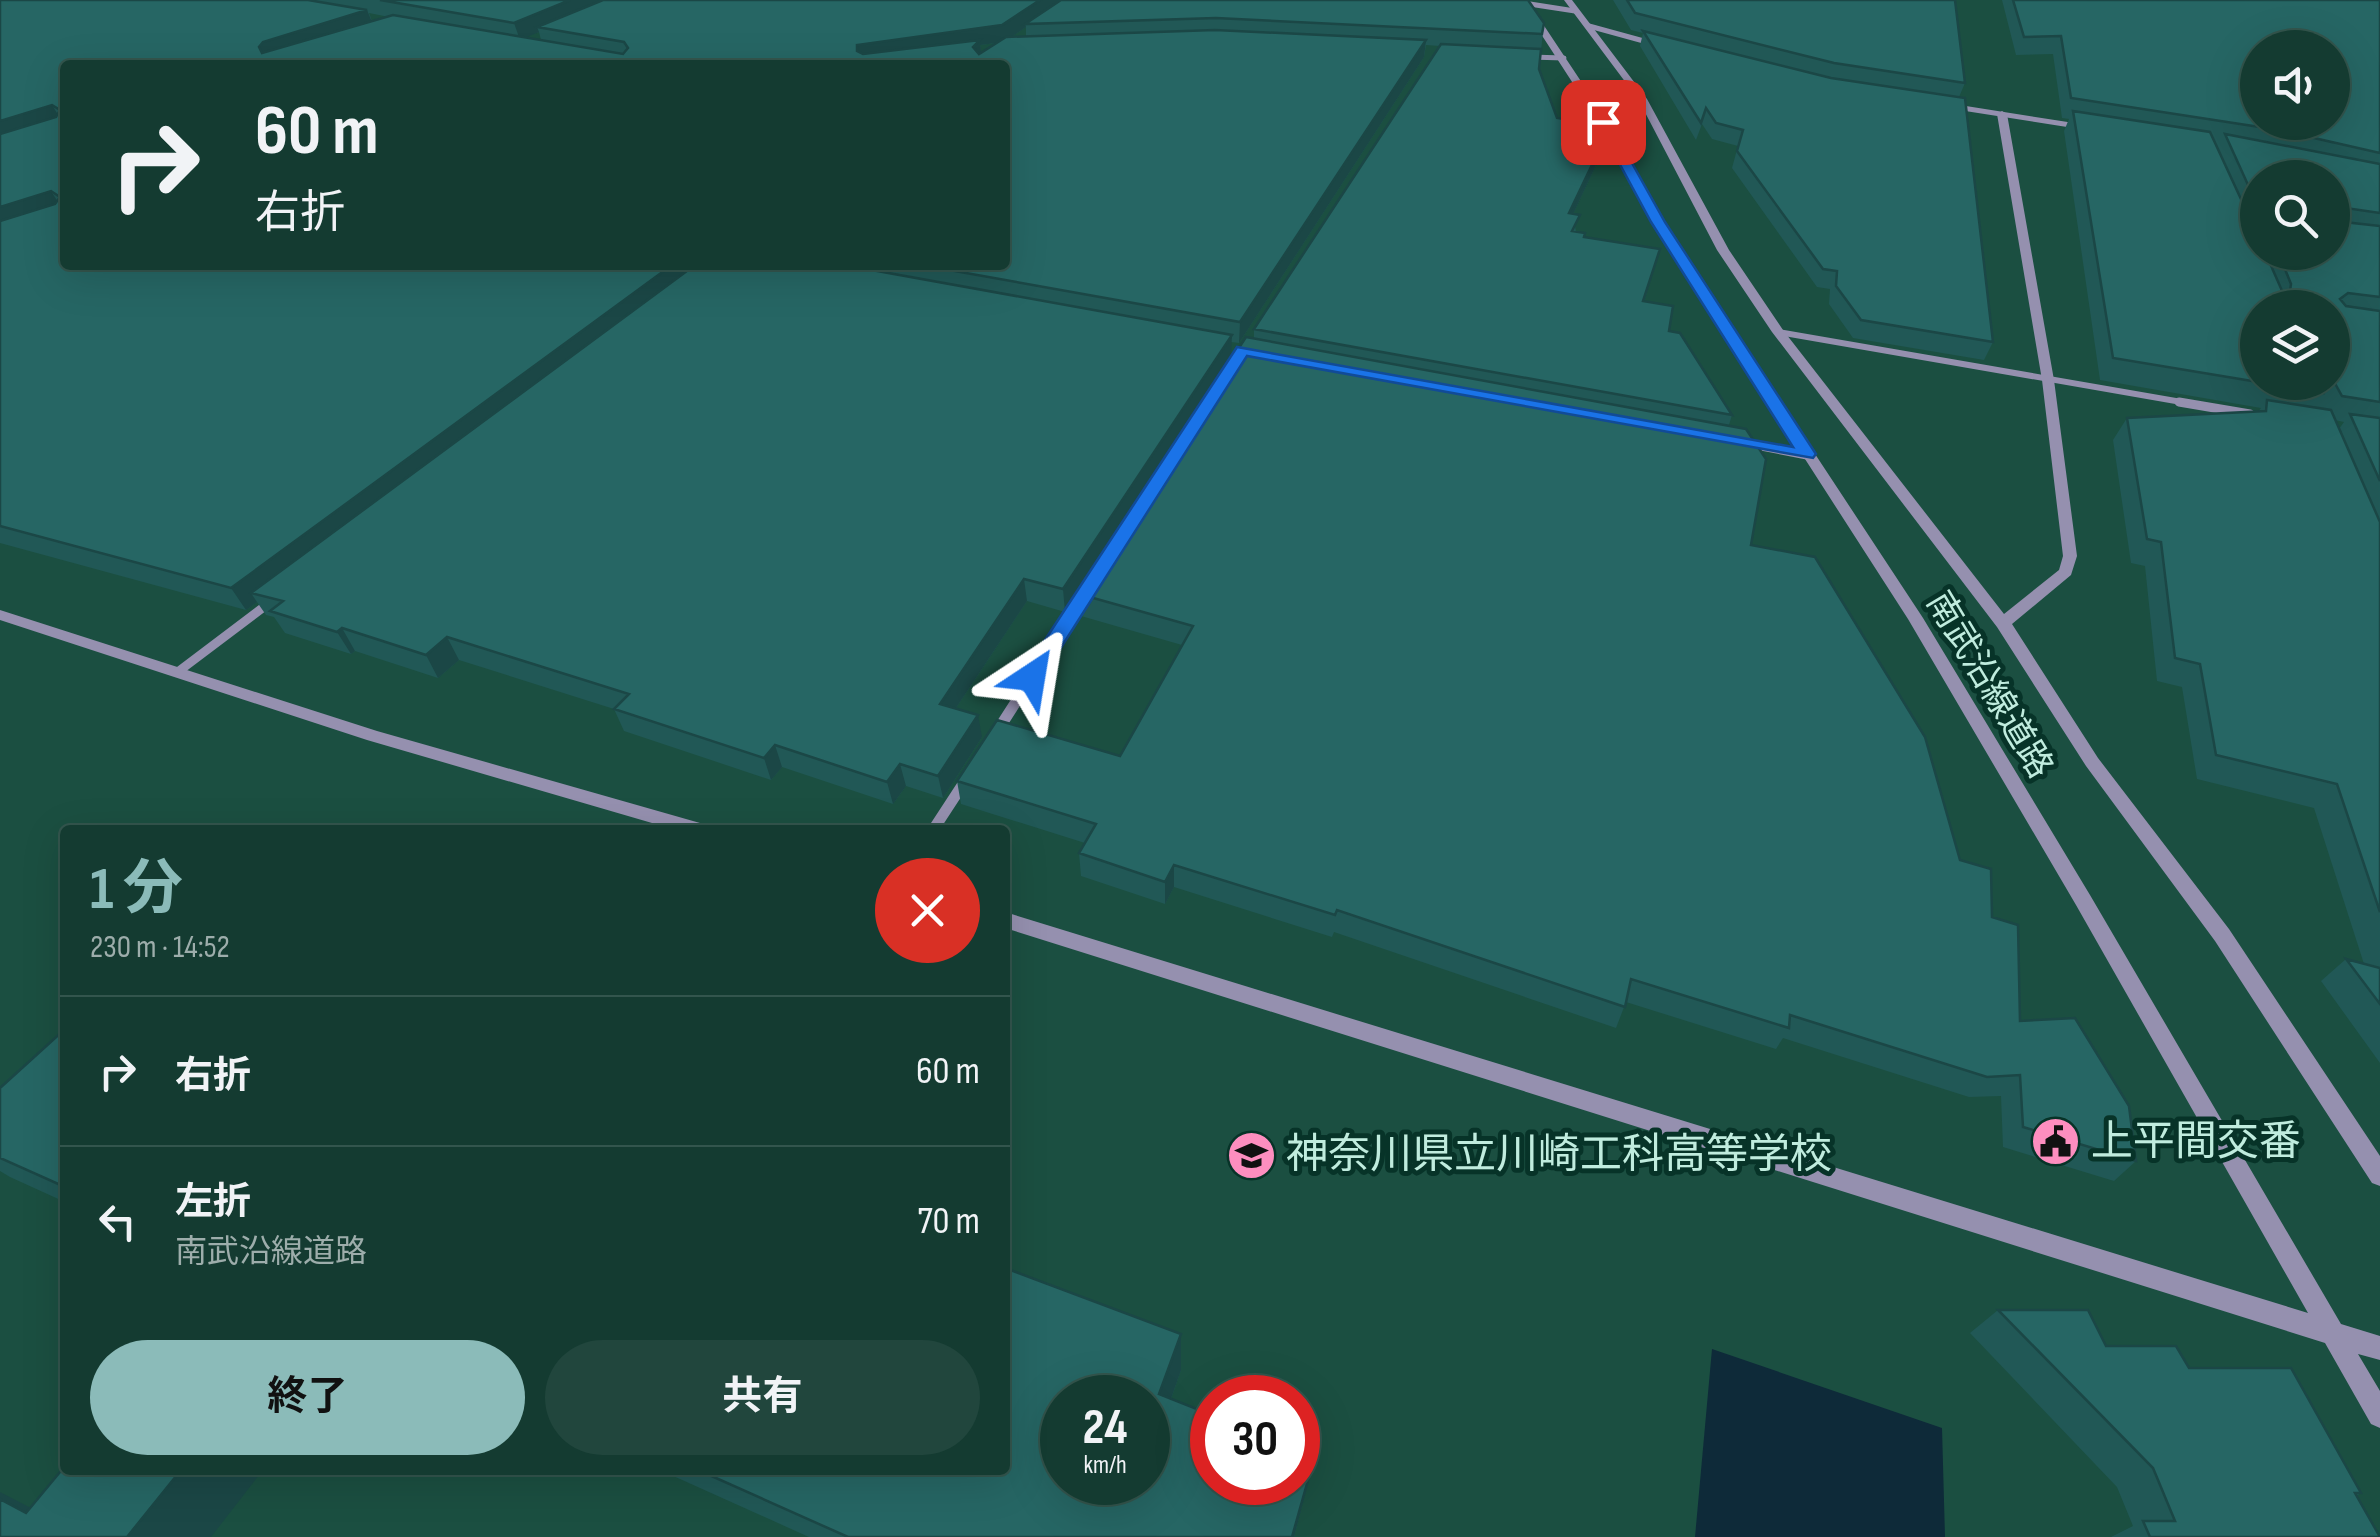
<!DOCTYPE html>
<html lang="ja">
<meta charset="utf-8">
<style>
:root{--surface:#143b31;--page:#21463d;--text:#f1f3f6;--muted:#9dadab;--line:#33554d;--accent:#8bbbb9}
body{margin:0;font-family:"Sofia Sans Condensed","Noto Sans JP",sans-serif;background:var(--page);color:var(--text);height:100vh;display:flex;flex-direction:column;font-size:38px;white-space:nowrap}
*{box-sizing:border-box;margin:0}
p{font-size:32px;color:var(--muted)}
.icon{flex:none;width:55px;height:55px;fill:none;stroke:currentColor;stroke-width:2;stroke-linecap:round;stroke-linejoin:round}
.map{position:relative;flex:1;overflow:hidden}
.sheet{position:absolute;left:60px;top:825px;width:950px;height:650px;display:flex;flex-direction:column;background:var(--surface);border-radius:10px;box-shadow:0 10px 40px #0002,0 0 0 2px var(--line)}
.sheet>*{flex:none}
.top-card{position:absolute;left:60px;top:60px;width:950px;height:210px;border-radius:10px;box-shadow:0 10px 40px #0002,0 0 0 2px var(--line);background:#143b31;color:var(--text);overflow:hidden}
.fabs{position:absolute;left:2240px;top:30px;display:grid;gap:20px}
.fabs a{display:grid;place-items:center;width:110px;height:110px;border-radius:50%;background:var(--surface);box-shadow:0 10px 40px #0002,0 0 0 2px var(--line);font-size:50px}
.speed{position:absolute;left:1040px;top:1375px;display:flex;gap:20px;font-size:50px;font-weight:700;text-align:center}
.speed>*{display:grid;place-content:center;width:130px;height:130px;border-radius:50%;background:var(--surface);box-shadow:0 10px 40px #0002,0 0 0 2px var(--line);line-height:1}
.speed small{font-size:25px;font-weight:400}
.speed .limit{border:15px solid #d22;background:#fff;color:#111}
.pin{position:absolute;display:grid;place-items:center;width:85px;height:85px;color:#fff;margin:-42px;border-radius:20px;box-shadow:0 5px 15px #0006}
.me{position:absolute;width:110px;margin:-55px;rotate:33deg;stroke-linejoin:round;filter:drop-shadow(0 0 8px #0008)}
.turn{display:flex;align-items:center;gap:35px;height:210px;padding:0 30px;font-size:45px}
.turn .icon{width:130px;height:130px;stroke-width:2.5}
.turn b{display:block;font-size:70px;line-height:85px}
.round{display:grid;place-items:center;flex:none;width:105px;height:105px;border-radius:52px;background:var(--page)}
.overview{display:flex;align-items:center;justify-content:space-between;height:170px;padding:0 30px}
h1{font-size:60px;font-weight:700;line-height:75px;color:var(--accent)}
.primary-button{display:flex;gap:20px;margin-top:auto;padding:20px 30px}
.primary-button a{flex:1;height:115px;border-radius:60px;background:var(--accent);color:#111;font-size:40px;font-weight:700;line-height:115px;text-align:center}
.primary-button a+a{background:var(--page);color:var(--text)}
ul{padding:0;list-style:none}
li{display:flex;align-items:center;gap:30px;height:150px;padding:0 30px;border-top:2px solid var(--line)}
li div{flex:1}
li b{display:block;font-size:38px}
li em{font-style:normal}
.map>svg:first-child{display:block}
.water{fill:#0e2a39}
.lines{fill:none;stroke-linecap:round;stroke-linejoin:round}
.minor-far3{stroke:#9590af;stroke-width:5}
.minor-far2{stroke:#9590af;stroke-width:6}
.minor-far1{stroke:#9590af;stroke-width:9}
.minor{stroke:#9590af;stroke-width:11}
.tertiary{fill:#9590af;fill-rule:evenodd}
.wall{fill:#215856;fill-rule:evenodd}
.shaded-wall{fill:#1b4746}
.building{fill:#266664;stroke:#1b4746;stroke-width:2.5;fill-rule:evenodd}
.route{fill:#1a73e8;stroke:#114b97;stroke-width:2.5}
.labels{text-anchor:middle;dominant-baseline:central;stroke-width:10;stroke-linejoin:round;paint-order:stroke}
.street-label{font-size:35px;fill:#c0ecde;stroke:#073328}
.near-poi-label{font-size:42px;fill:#c0ecde;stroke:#073328;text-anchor:start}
</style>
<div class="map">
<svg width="2380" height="1537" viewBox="0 0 2380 1537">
<rect width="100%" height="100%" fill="#1b4f41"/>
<path class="water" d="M1712,1349L1942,1428L1945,1537H1695Z"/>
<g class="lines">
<path class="minor-far3" d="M1504,0L1575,11
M1589,26L1651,43
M1530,57L1564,58
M1956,107L2077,126"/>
<path class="minor-far2" d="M1778,332L2193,404"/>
<path class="minor-far1" d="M2179,402L2250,414
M1746,443L1807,455
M179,671L273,600
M1021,694L1087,592"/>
<path class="minor" d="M996,733L1023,691
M933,830L965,781"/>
<path class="tertiary" d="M1519,0H1527L1608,122L1663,223L1923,618L2090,895L2341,1324L2380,1336V1360L2358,1354L2380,1391V1428L2371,1424L2325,1343L1005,928V912L2308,1313L2076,905L1908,619L1653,223L1598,122Z
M1564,0H1572L1647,99L1729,250L1783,330L2004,614L2059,570L2063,556L2042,380L1997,114L2002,111L2007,114L2054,380L2077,556L2071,575L2012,624L2098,758L2229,929L2380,1156V1186L2372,1183L2215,941L2086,766L1997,627L1772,332L1717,250L1638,99Z
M0,610L377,731L700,823L706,825L709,830H676L367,740L0,620Z"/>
</g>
<path class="wall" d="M0,0H1528L1544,23L1539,69L1557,118L1609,129L1606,144L1573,214L1576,232L1585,237L1660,249L1644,302L1669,331L1732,415L1729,425L1751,545L1960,860L1992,917L2020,1021L2136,1161L2114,1181L2003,1147L2001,1096L1969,1097L1783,1038L1776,1049L1626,1002L1616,1028L1334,932L1332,937L1174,887L1165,904L1081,876L1079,853L1085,843L961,804L957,781L1120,756L1182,645L1081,616L1079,594L1254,338V329L1440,46L1426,45L1424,57L1239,343L1231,342V356L1065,612L1027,601L956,708L982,737L943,798L906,786L893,804L782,767L771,780L624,731L614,709L459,660L438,678L355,651L351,654L285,633L274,617L266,615L257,602L246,610L0,543ZM369,13L389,17L372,21ZM1026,27V36L1011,37ZM539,32L541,40L525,37ZM997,43L981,52L980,45ZM1005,65V265H65Z
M1613,0H1955L1965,83L1959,97L1993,342L1984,360L1853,338L1829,304L1830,289L1817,287L1732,168L1738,146L1712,139L1702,124L1696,140L1640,46L1643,33L1631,30Z
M2002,0H2380V1063L2321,981L2346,959L2364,964L2314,808L2197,779L2182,687L2157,681L2145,566L2131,563L2113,440L2127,418L2258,412L2261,408L2100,380L2064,131L2069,119L2062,118L2053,54L2016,55ZM2258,178L2332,252H2258ZM2332,308V382H2258ZM2335,420L2344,422L2339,429Z
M65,1029V1202L10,1177L0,1171V1088Z
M1998,1310L2106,1346L2189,1368L2361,1493L2356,1496L2380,1537H2111L2133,1526L2117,1487L1970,1333Z
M1181,1334V1370L1171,1399L1315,1455L1294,1537H809L660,1470H1005Z"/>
<path class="shaded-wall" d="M570,0H615L537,27L539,32L520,40L514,23Z
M1040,0H1066L1025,24L1026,27L1004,42L980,45L982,57L860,62L857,51V45Z
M367,10L374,27L267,65L259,47L263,42Z
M1426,40L1424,57L1239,343L1240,322Z
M52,105L63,123L0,143V121Z
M1609,129L1606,144L1566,229L1569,213Z
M51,191L63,210L0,231V207Z
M672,265H705L251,593L257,602L246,610L231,588Z
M1232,335L1231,356L1065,612L1063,589Z
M1024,579L1027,601L944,726L940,704Z
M342,628L355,651L351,654L337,632Z
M447,637L459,660L438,678L426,655Z
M978,715L982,737L943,798L938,776Z
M775,745L782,767L771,780L764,758Z
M900,764L906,786L893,804L887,782Z
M1174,865V887L1165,904V882Z
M1181,1334V1370L1161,1427L1159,1394Z
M1315,1455L1294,1537H1292Z
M181,1470H263L211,1537H127Z
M0,1492L87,1537L26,1513L0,1499Z"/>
<path class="building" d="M0,0H308L367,10L263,42L259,47L262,53L393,15L623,54L628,48L624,42L537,27L603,0H1040L1002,25L857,45V51L863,54L980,40L973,47L979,54L1006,37L1215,30L1426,40L1240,322L921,265H1005V65H65V265H672L231,588L0,526V221L55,204L60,197L51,191L0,207V134L56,117L60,110L52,105L0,121Z
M380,0H570L514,23Z
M1061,0H1528L1544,23L1542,34L1216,18L1025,24Z
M1627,0H1955L1965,83L1834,63L1635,13Z
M2013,0H2380V153L2279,130L2071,98L2061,36L2024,37ZM2258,48H2332V122H2258Z
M1643,31L1831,78L1965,98L1993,342L1861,320L1836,286L1837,271L1823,269L1737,151L1743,130L1716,123L1706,108L1701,123Z
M1441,44L1541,49L1539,69L1557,118L1607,126L1609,129L1569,213L1580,215L1572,231L1585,233L1584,237L1660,249L1643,301L1673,306L1669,331L1680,333L1732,415L1254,329Z
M2073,111L2210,132L2258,236V252H2265L2283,293L2290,291L2291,284L2278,252H2332V178H2258V197L2253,196L2225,134L2380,164V213L2346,208L2339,213L2344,222L2380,226V297L2348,293L2340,299L2346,306L2380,311V402L2342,396L2332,378V308H2258V382L2113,358Z
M695,265H844L1232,335L1063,589L1024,579L940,704L978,715L938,776L900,764L887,782L775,745L764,758L614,709L629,694L447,637L426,655L342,628L337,632L270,611L283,601L251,593Z
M1246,337L1746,429L1766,459L1751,545L1815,557L1925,737L1960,860L1991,869L1992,917L2018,925L2020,1021L2075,1018L2129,1106L2136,1161L2023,1127L2020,1075L1987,1077L1790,1015L1789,1028L1631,979L1625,1007L1337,910L1335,915L1174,865L1165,882L1079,853L1096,824L957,781L997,720L1120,756L1193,626L1079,594Z
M2261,382H2319L2323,393Z
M2267,400L2331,410L2380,522V912L2337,784L2216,755L2200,664L2175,658L2161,542L2147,539L2127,418L2266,411Z
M2350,414L2380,418V481Z
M2346,959L2380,968V1004Z
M65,1029V1187L0,1158V1088Z
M1005,1268L1181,1334L1159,1394L1212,1415V1482H1298V1448L1315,1455L1292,1537H848L698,1470H1005ZM1062,1398H1148V1482H1062Z
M1998,1310H2088L2106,1346H2176L2189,1368H2291L2361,1493H2355L2380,1537H2150L2143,1521H2175L2153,1468Z
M65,1466V1470H181L127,1537H0V1499L26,1513Z"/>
<path class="route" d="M1603,118L1609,122L1665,222L1816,454L1813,458L1247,356L1039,682H1024L1021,677L1024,672L1237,347L1793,447L1651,222L1597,122Z"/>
<defs>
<symbol id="civic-disc" viewBox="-11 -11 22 22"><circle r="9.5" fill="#fd8ebf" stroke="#073328"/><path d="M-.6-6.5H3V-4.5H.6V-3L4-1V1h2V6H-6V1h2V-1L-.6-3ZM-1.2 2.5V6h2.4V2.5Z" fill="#111"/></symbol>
<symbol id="school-disc" viewBox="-11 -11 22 22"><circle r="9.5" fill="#fd8ebf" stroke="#073328"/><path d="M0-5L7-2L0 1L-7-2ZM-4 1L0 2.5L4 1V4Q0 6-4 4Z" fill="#111"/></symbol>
</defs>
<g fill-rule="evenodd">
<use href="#civic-disc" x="2028" y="1114" width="55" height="55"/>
<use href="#school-disc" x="1224" y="1128" width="55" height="55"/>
</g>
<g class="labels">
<g class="street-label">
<text transform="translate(1989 685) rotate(59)">南武沿線道路</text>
</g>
<g class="near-poi-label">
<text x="2091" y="1142">上平間交番</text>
<text x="1286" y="1155">神奈川県立川崎工科高等学校</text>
</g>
</g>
</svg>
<div class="fabs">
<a><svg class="icon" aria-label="sound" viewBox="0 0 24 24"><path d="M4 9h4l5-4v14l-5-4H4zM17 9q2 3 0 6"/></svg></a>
<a><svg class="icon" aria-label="search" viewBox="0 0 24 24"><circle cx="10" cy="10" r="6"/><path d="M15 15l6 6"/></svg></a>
<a><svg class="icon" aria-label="layers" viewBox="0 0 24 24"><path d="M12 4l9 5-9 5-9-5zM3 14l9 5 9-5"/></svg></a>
</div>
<div class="speed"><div>24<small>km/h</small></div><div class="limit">30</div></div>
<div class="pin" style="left:1603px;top:122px;background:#d93025"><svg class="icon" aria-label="arrive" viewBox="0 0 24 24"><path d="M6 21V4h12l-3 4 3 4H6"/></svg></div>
<svg class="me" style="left:1032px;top:677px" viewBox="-20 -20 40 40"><path d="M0-17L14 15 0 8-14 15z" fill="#1a73e8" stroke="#fff" stroke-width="4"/></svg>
<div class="top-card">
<div class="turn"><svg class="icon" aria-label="right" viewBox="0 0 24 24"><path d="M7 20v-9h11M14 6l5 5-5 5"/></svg><div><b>60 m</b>右折</div></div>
</div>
<section class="sheet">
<div class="overview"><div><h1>1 分</h1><p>230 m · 14:52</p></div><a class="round" style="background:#d93025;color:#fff"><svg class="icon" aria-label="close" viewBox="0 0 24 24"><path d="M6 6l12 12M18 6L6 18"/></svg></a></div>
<ul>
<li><svg class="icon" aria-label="right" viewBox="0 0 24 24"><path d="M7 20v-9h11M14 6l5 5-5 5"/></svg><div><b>右折</b></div><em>60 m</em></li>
<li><svg class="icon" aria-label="left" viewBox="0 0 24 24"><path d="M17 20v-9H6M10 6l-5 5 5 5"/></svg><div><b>左折</b><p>南武沿線道路</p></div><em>70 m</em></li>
</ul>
<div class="primary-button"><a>終了</a><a>共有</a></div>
</section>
</div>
